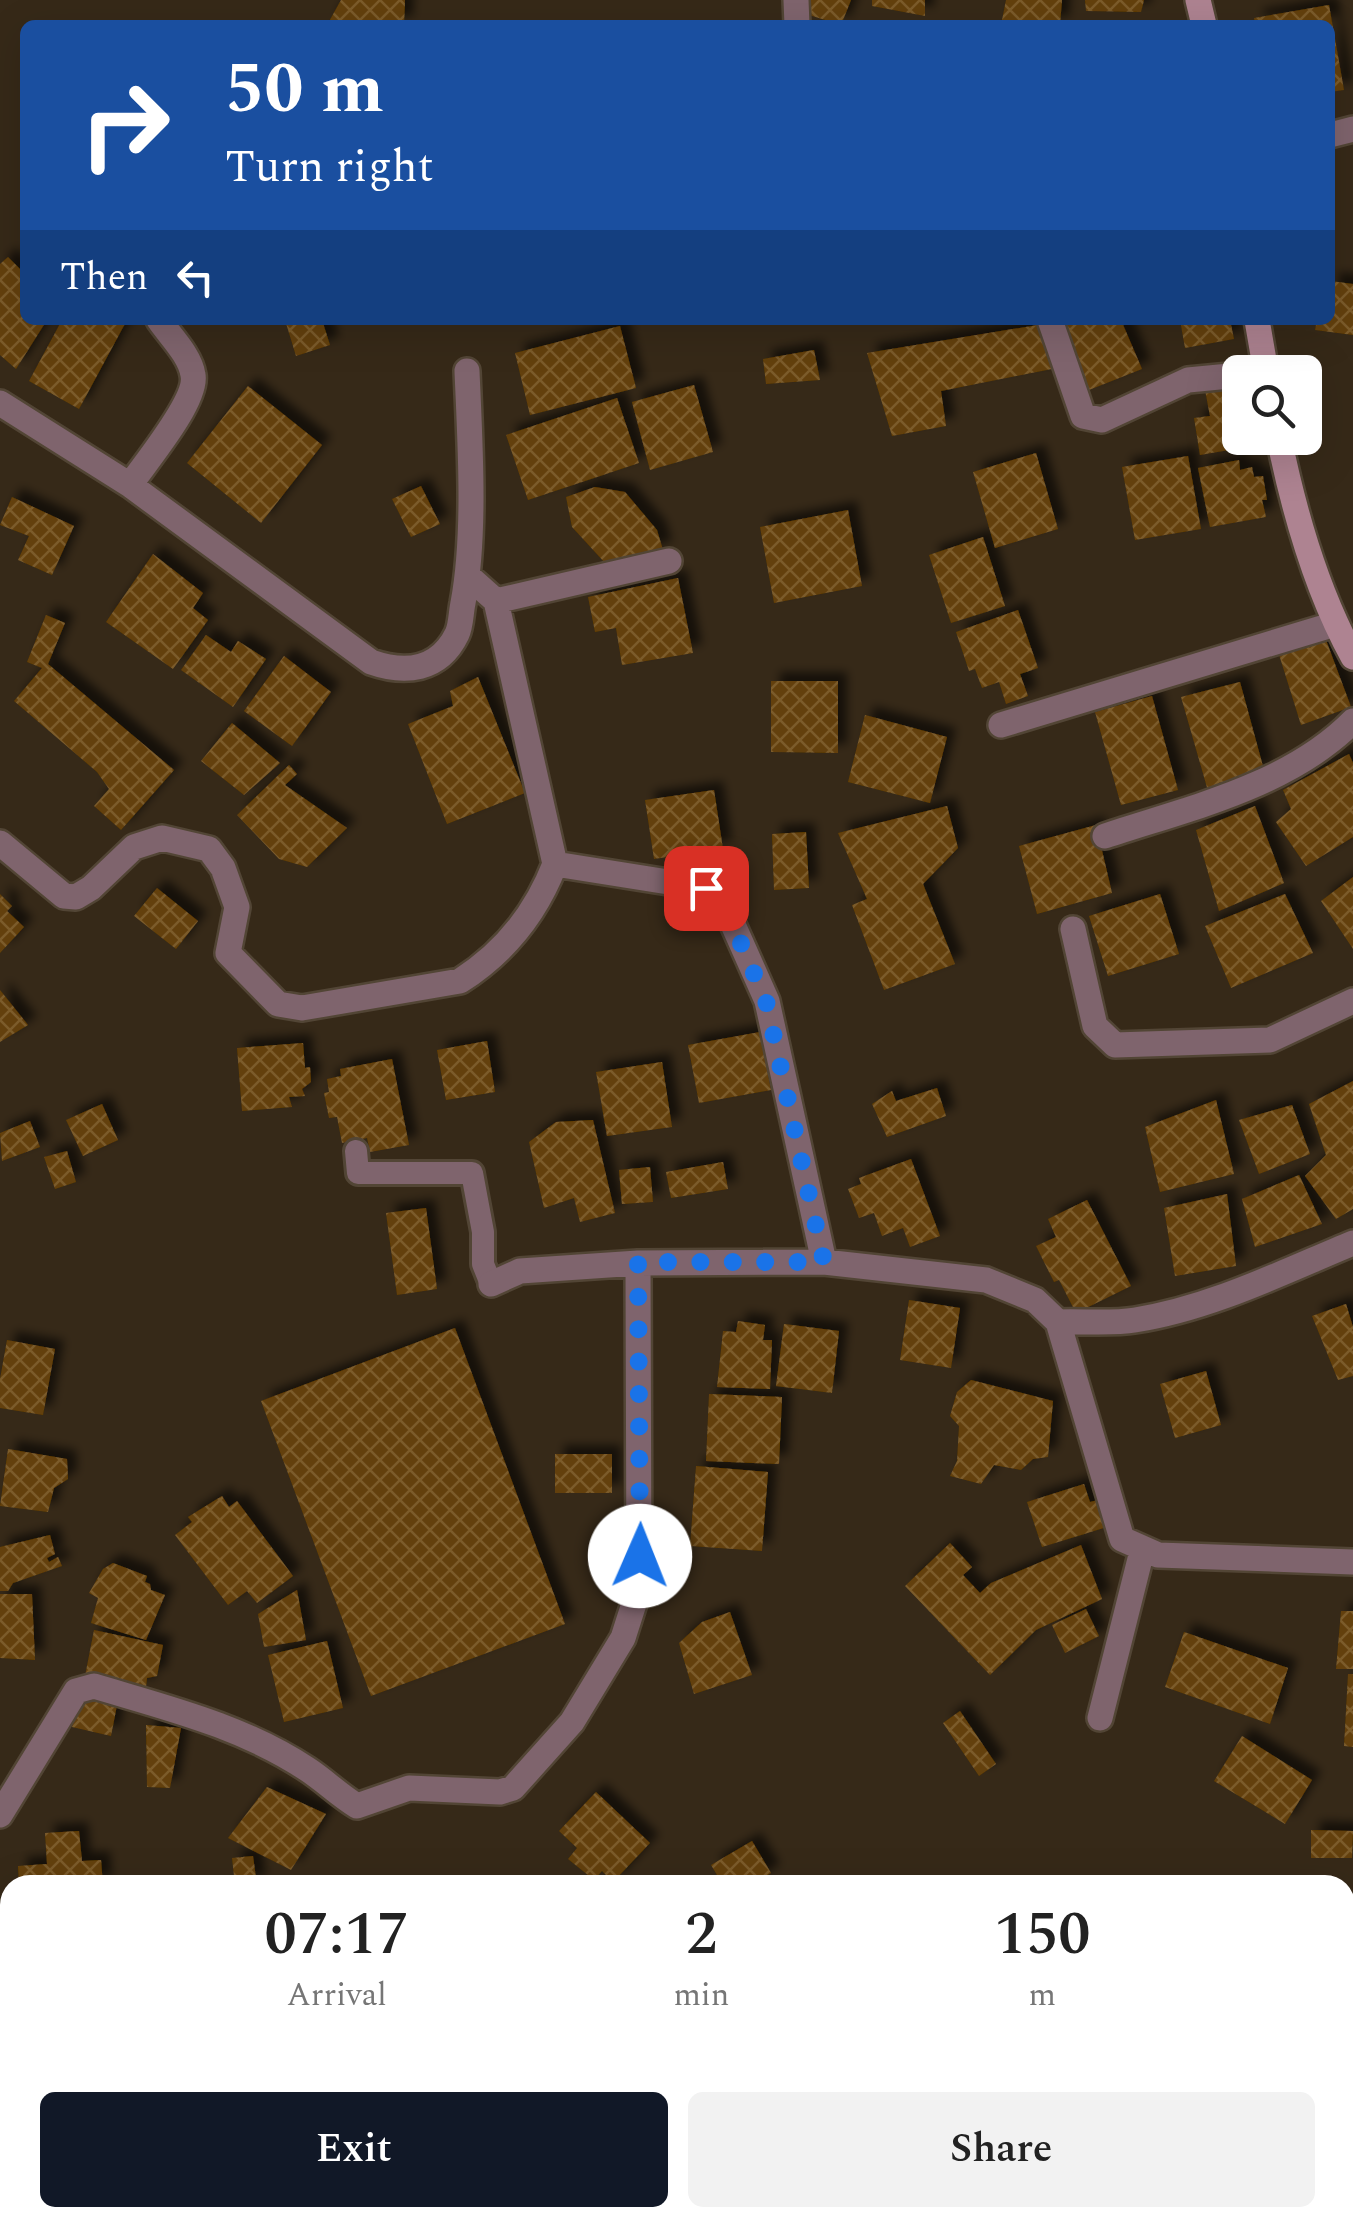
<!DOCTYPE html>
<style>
:root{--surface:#fff;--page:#f2f2f2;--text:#222;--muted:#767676;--accent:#111827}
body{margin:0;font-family:Spectral,serif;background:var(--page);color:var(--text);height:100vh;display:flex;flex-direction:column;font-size:38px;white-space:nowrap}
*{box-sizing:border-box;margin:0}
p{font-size:32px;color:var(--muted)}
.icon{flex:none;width:55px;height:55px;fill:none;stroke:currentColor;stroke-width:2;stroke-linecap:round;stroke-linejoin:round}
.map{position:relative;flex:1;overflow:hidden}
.side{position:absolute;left:0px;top:1875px;width:1355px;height:352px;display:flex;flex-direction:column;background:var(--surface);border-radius:30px 30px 0 0;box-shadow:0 10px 40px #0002}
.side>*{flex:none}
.hud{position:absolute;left:20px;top:20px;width:1315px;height:305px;border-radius:15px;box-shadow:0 10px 40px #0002;background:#1a4fa0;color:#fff;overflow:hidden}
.fabs{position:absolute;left:1222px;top:355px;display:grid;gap:20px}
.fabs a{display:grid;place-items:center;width:100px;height:100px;border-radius:15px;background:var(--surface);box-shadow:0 10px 40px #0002;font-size:50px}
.pin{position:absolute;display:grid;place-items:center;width:85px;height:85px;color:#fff;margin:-42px;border-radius:20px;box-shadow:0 5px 15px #0006}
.me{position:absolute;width:110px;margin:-55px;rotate:1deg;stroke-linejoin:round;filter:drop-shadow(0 0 8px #0008)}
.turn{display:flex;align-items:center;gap:35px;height:210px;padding:0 40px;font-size:45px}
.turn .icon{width:130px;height:130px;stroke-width:2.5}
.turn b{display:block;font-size:70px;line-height:85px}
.then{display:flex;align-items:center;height:95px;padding:0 40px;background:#0003;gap:20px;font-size:38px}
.eta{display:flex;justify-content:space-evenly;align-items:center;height:170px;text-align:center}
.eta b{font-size:60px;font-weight:600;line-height:70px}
.button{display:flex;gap:20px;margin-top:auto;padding:20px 40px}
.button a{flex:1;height:115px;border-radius:15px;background:var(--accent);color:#fff;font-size:40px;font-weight:600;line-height:115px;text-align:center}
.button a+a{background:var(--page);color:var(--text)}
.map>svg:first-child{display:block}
.building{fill:url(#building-cross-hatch);filter:url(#shadow)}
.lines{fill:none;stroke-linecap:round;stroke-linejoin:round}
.lane-casing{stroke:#524535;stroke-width:28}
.street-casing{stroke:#524535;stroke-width:30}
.secondary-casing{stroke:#524535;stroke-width:30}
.lane{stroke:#7f646d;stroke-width:22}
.street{stroke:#7f646d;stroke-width:25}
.secondary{stroke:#ae8391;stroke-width:25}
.route{stroke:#1a73e8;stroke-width:18;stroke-dasharray:0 32.4}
</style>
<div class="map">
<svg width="1353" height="2226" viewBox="0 0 1353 2226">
<defs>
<pattern id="building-cross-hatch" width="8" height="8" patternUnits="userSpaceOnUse" patternTransform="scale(2.5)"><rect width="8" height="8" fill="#643f07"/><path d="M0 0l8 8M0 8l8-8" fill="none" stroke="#7b5b2b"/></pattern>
<filter id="shadow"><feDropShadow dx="9" dy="-9" stdDeviation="5" flood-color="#0009"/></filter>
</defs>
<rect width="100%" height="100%" fill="#362918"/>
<path class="building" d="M341,0H405L404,25H327Z
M809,0H851L841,25L806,14Z
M872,0H925V16L872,6Z
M1006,0H1062L1060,25H1001Z
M1085,0H1144L1141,12L1086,11Z
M1329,5L1344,90L1330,92V25H1255L1254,18Z
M8,257L25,274V320H47L16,369L0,355V264Z
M1330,281L1353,284V335L1315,330L1317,320H1330Z
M62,320H127L79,409L29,381Z
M285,320H322L330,345L296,356Z
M1060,320H1121L1142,369L1089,390Z
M1180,320H1230L1234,339L1185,348Z
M1044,324L1057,368L941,391L946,426L892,436L867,353Z
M620,326L636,388L530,415L515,353Z
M814,350L820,380L766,384L763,359Z
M1240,384V438H1256L1258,445L1200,455L1194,418L1210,416L1205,390Z
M694,385L713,452L650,470L632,402Z
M248,386L322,445L261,523L187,463Z
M617,398L639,463L528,500L506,435Z
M1036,453L1058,529L995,548L973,472Z
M1188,456L1201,529L1135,540L1122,467Z
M1239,460L1240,470L1252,467L1254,477L1263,476L1267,500H1262L1266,517L1210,527L1198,468Z
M421,486L440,524L411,537L392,499Z
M595,487L625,492L657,530L663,550L606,564L572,527L566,497Z
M12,497L74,526L52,575L18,560L29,536L0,525Z
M848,510L862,586L774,603L760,527Z
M983,537L1005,606L951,623L929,555Z
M153,554L203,593L193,608L208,620L173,669L106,622Z
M678,578L693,653L622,665L616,628L595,632L588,597Z
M1018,610L1038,668L1020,674L1028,696L1006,704L999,682L982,688L975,669L969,671L956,632Z
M46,615L65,623L48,664L174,770L121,830L94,806L109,789L97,772L14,701L42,668L27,662Z
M1323,632L1351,707L1301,725L1276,645Z
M206,635L231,652L238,641L266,659L233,707L181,670Z
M284,656L331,692L292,746L244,711Z
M478,677L525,793L447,824L408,724L453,706L450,691Z
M771,681H838V753L771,752Z
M1240,682L1264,770L1208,791L1181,697Z
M1152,696L1178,790L1121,805L1095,712Z
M865,715L947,737L930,803L848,782Z
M232,723L280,763L244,795L201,761Z
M1349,754L1353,763V837L1306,866L1276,822L1291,809L1283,790Z
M289,765L297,774L285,785L347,828L307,867L279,859L237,815Z
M714,790L723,849L654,859L645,800Z
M947,806L958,848L923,884L955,964L884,990L852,905L867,899L838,833Z
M1255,806L1284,883L1219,911L1196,830Z
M1096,825L1112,893L1037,914L1019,846Z
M806,832L809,888L774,890L772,834Z
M1353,877V949L1321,901Z
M157,888L198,921L176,949L134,916Z
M0,894L12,906L7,911L24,927L0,953Z
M1160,894L1179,954L1108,976L1089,916Z
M1285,894L1313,953L1231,988L1205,926Z
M0,990L28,1025L0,1042Z
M760,1032L771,1090L699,1103L688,1045Z
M487,1041L495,1092L446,1100L437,1050Z
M303,1043L305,1068L310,1067L311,1082L302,1089L305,1096L289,1097L292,1107L242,1111L237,1048Z
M392,1059L409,1145L370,1152L367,1138L342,1143L337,1117L329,1118L324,1093L329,1092L327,1079L341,1076L340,1069Z
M662,1062L672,1127L607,1136L596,1072Z
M1353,1081V1209L1336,1219L1305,1176L1326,1155L1309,1104Z
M937,1088L946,1116L887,1137L872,1104L892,1091L896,1101Z
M1216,1100L1234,1174L1160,1192L1145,1127Z
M102,1104L118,1140L83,1156L66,1120Z
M1292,1105L1310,1154L1259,1174L1239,1120Z
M593,1120L615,1213L580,1222L574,1198L544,1208L529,1142L556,1122Z
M30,1121L40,1147L2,1161L0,1133Z
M67,1151L76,1182L55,1189L44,1157Z
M911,1159L940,1236L910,1247L903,1228L882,1236L874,1213L859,1218L848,1189L861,1184L859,1178Z
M723,1162L728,1189L671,1198L666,1172Z
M650,1167L653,1202L622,1204L619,1170Z
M1299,1175L1322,1224L1255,1247L1242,1199Z
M1227,1194L1236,1266L1175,1276L1164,1208Z
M1087,1200L1131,1286L1076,1313L1059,1280L1054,1282L1036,1246L1056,1237L1048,1219Z
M426,1208L437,1289L397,1295L386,1213Z
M909,1300L960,1308L951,1368L900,1360Z
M1346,1304L1353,1327V1376L1338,1380L1312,1316Z
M738,1321L765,1325L763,1340H772L770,1389L717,1387L723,1331L736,1332Z
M784,1324L839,1331L832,1393L776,1386Z
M455,1328L565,1624L371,1696L261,1401Z
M7,1340L55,1349L43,1415L0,1408V1379Z
M1206,1371L1221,1425L1175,1438L1160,1384Z
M971,1380L1053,1401L1048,1457L1033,1459L1021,1470L994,1465L981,1484L950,1476L957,1461L959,1426L950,1416L957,1392Z
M709,1394L782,1397L779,1464L706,1461Z
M8,1449L67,1459L68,1479L54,1488L48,1512L0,1506Z
M555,1454H612V1493H555Z
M696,1466L768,1472L762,1551L690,1546Z
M1084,1484L1090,1502L1098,1500L1107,1527L1042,1547L1027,1502Z
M222,1496L229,1507L237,1501L293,1576L257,1603L247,1591L228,1605L175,1535L192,1522L188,1517Z
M50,1535L55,1554L47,1558L49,1562L58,1557L62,1566L13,1583L8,1591H0V1547Z
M950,1543L972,1567L963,1575L980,1593L991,1583L1081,1545L1102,1599L1036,1630L990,1675L905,1586Z
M113,1563L147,1576L145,1582L150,1584L151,1590L165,1595L146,1640L91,1623L98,1598L89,1593L103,1569Z
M297,1590L306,1640L264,1647L258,1614Z
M0,1594H32L35,1660L0,1658Z
M1086,1609L1099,1636L1065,1653L1052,1625Z
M1341,1611H1353V1669H1336Z
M730,1612L752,1675L694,1694L679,1643L702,1622Z
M94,1630L163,1645L157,1676L147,1678L146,1688L85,1676Z
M1184,1632L1288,1668L1270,1724L1165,1687Z
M327,1641L343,1708L284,1722L268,1655Z
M1348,1674H1353V1747L1344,1746Z
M79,1697L117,1705L111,1736L72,1727Z
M960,1711L996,1764L979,1776L943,1723Z
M146,1725L181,1728L170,1788L147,1787Z
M1242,1736L1312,1780L1285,1824L1214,1781Z
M267,1787L326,1814L291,1870L228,1838Z
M596,1792L650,1843L613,1882L602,1871L594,1880L568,1859L577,1848L559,1831Z
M1311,1830L1353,1831L1352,1858H1311Z
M79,1831L82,1861L101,1860L103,1885H19L18,1866L47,1864L45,1833Z
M752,1841L771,1873L751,1885H723L711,1865Z
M253,1856L257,1885H235L232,1858Z
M1353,1916V2032L1345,2034V1918Z
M1345,2091L1353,2092L1350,2158L1345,2157Z
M0,2107L10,2119V2147L0,2156Z
M1345,2162L1353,2164V2206L1345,2204Z
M167,2218H259L261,2226H168Z
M632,2218H672L675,2226H624L626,2220Z
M784,2218H837L841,2226H777L775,2222Z
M1142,2218H1223L1221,2226H1141Z
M1247,2218H1295L1322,2225L1244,2226Z"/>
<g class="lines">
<defs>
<path id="lane" d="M356,1151L358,1173H472L483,1232V1264L491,1284"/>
<path id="street" d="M796,0L797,25
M1330,135L1353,129
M1050,320L1083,416L1102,420L1188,380L1240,375
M0,403L130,485L371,662C405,674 439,671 457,634C461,626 461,612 463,603C476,533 470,443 467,371
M130,485C145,463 198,400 193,375C190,355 170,336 159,320
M468,576L496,601L555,864
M496,601L669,561
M1001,725L1335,624
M1105,836C1189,808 1289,786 1353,721
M0,843L64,896L76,897L91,888L134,847L162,838L209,849L223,868L237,907L228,953L278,1004L302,1008L460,981C504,953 536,913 555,864L706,888L723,902L767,1001L824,1262
M1073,929L1095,1026L1115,1045L1270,1040L1353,1001
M1353,1243C1283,1272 1211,1308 1135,1320C1111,1324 1084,1321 1058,1322L1122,1539L1158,1555L1353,1562
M491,1284L520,1271L638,1263L824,1262L986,1280L1035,1300L1058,1322
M1100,1718L1142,1551
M0,1815L76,1691L94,1686C167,1708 242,1726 307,1769C324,1780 339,1795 357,1806L409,1788L500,1792L513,1788L572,1722L623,1638L639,1588L638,1263
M740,2218L745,2226
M893,2226L895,2218"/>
<path id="secondary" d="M1198,0L1204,25
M1257,320L1266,372
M1279,438C1294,512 1316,590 1353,657"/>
</defs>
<use href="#lane" class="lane-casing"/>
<use href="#street" class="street-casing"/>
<use href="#secondary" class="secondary-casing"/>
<use href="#lane" class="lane"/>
<use href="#street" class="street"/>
<use href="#secondary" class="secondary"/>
</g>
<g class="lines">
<path class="route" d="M640,1556L638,1262H824L766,1001L723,902L706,888"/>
</g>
</svg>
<div class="fabs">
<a><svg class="icon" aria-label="search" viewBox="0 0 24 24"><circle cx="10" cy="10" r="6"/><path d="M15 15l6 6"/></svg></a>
</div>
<div class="pin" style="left:706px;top:888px;background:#d93025"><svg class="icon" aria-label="arrive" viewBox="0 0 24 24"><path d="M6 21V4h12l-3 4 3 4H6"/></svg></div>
<svg class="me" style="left:640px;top:1556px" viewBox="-20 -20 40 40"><circle r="19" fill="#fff"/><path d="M0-13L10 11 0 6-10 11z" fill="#1a73e8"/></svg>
<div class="hud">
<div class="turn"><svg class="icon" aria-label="right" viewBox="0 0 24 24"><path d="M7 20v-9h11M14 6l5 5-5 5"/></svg><div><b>50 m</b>Turn right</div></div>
<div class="then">Then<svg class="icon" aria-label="left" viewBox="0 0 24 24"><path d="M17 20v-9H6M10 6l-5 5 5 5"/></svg></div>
</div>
<section class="side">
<div class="eta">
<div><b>07:17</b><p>Arrival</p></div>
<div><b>2</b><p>min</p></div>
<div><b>150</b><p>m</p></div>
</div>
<div class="button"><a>Exit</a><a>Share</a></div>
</section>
</div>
